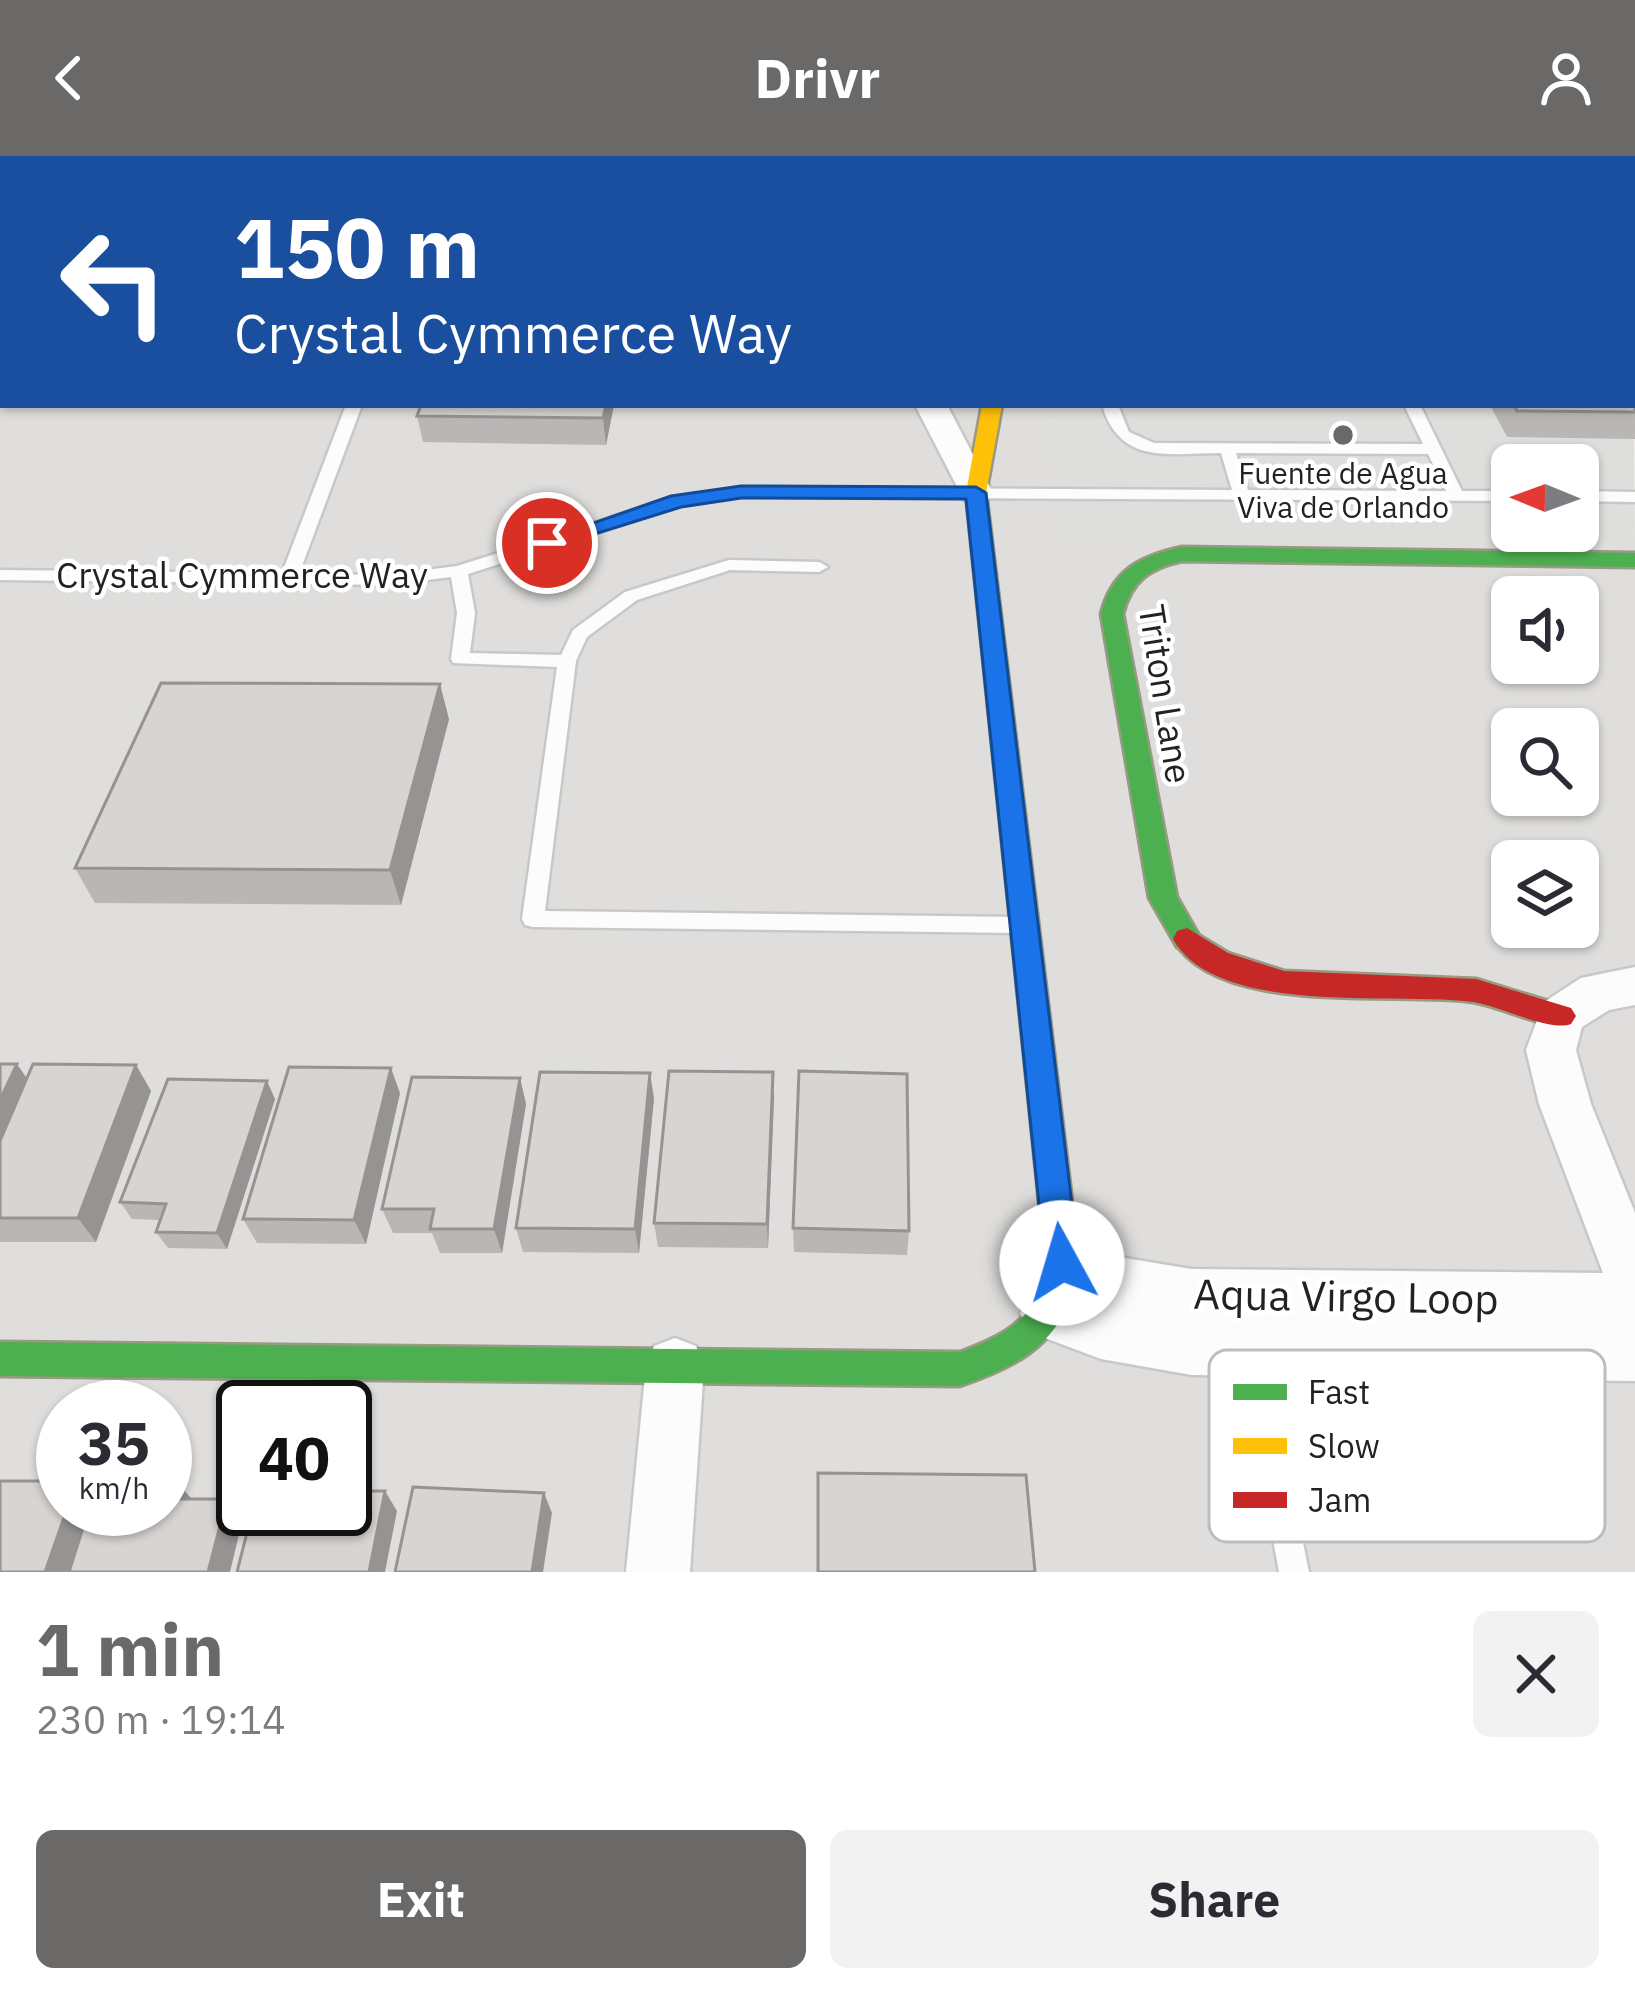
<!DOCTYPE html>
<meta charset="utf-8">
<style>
:root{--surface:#fff;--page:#f2f2f3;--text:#2b2b33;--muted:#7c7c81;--accent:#6a6968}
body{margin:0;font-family:"IBM Plex Sans",sans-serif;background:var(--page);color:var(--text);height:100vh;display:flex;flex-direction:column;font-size:45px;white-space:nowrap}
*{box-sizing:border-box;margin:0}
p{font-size:39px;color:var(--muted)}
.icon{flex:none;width:66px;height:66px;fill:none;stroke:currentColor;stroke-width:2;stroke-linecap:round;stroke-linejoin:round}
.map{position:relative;height:1416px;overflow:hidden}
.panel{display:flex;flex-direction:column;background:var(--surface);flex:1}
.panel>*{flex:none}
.banner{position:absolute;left:0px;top:0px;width:1635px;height:252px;box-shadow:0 3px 9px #0004;background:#1a4fa0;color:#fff;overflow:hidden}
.needle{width:78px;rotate:271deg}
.fabs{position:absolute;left:1491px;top:288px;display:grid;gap:24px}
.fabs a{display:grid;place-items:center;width:108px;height:108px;border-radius:18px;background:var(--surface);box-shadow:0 3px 9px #0004;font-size:60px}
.speed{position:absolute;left:36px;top:1224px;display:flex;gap:24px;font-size:60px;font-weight:700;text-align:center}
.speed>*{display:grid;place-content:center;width:156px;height:156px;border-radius:50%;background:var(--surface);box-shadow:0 3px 9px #0004;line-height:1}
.speed small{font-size:30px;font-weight:400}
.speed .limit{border:6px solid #111;border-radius:18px;background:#fff;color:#111}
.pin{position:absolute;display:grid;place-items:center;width:102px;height:102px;color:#fff;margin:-51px;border:6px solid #fff;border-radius:50%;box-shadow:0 3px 12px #0007}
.me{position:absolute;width:132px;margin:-66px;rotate:354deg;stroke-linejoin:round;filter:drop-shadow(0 0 9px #0008)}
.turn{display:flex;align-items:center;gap:42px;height:252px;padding:0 36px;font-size:54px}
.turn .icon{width:156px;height:156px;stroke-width:2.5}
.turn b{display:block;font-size:84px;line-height:102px}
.round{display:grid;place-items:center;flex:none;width:126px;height:126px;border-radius:18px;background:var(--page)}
.overview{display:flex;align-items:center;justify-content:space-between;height:204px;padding:0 36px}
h1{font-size:72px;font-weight:800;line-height:90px;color:var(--accent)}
.action{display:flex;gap:24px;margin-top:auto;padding:24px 36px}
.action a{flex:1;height:138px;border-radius:18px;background:var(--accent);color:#fff;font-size:48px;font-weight:800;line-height:138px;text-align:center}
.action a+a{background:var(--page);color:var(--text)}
header{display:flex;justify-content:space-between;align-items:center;height:156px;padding:0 36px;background:var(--accent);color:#fff;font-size:54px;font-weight:800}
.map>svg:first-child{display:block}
.residential{fill:#dfdedc;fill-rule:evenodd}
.religious{fill:#dededc;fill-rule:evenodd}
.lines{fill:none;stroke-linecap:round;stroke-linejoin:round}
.lane-casing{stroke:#c9c8c7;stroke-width:5}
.street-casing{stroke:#c9c8c7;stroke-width:5}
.fast-casing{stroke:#999a82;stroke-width:5}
.slow-casing{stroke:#999a82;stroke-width:5}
.jam-casing{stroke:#999a82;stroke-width:5}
.lane{fill:#fdfcfc;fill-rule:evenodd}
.street{fill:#fdfcfc;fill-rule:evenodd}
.fast{fill:#4caf50;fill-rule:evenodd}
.slow{fill:#ffc107;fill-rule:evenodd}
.jam{fill:#c62828;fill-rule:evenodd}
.wall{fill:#b9b6b5}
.shaded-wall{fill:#969493}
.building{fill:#d7d4d2;stroke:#969493;stroke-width:3}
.route{fill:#1a73e8;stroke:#114b97;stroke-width:3}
.poi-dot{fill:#6a6968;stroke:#fff;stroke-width:4.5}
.labels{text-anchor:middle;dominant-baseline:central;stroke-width:9;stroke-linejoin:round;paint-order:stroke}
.far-poi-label{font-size:30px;fill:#222;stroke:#fff}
.street-label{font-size:36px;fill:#222;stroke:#fff}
.near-street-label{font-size:42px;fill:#222;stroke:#fff}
.key{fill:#fff;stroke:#bdbdbd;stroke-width:3}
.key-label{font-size:33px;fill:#222}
</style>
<header><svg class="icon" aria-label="back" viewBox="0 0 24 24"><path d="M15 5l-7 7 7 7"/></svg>Drivr<svg class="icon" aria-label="person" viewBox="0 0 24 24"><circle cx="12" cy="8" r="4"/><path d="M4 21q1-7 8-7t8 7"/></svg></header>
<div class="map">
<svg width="1635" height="1416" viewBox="0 0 1635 1416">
<rect width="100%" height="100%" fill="#f0eeeb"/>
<path class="residential" d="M0,105L3,249H1046L1068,382L1635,384V1416H0ZM1512,441H1578V507H1512ZM1512,573H1578V639H1512ZM1512,705H1578V771H1512ZM63,1251H165V1353H63ZM243,1251H345V1353H243Z"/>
<path class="religious" d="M1632,114L1635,384L1067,382L1046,249H1632ZM1512,309H1578V375H1512Z"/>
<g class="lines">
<defs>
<path id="lane" d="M3,156V166L0,167V157Z
M346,249H362L299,418L388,419L457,410L672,342L741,331L1232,334L1221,297C1169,297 1120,310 1102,249H1118L1129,276L1154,287L1423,288L1404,249H1420L1462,335H1512V345L741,341L680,350L468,418L475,457L470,497L561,499L573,474L625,436L729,404L819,406L828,411L819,416L730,414L637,444L587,481L576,505L545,755L1018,761L1026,763L1029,769L1026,775L1018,777L533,771L525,769L522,763L557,511L453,507L451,503L457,457L451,421L388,429L0,424V414L282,417ZM1236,297L1428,298L1446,335L1248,334Z
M1578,335L1635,336V346L1578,345Z
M1274,1299L1284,1303L1288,1313L1309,1416H1279L1260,1313L1264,1303Z"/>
<path id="street" d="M1498,0H1525L1527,3H1500Z
M915,249H947L993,337L988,344H964Z
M1635,811V849L1609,854L1582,871L1576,894L1591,948L1635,1057V1225L1192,1219L1101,1203L1029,1176L1020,1157L1029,1138L1049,1130L1109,1149L1042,1125L1034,1107L1042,1089L1062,1081L1125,1102L1191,1113L1603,1117L1539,948L1526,894L1544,846L1581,822Z
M675,1182L696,1190L704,1210L690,1416H626L646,1210L654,1190Z"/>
<path id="fast" d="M900,0H916L917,3H901Z
M0,53H3V63H0Z
M1632,62H1635V72H1632Z
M1182,391L1635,397V411L1182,405C1150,412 1131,425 1123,458L1177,741L1201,783L1197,791H1177L1149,742L1101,458C1112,414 1140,400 1182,391Z
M1062,1088L1074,1092C1081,1107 1077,1122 1072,1138C1054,1193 1011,1212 960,1230L0,1220V1186L960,1196C990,1185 1024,1171 1037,1139C1044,1124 1043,1107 1050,1092Z"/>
<path id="slow" d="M965,0H981V3H965Z
M982,249H1002L986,337L1079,1103L1074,1114L1062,1118L1050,1114L1045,1103L966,337Z"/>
<path id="jam" d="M1187,772L1228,797L1284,815L1476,823L1571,852L1576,860L1571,868C1550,876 1500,850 1473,846C1398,835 1217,862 1173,783L1177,775Z"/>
</defs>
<use href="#lane" class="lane-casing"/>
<use href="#street" class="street-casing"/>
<use href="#fast" class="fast-casing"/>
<use href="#slow" class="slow-casing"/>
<use href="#jam" class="jam-casing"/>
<use href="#lane" class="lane"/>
<use href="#street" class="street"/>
<use href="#fast" class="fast"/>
<use href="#slow" class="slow"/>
<use href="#jam" class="jam"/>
</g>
<path class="wall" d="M1635,226V283L1507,281L1490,249H1632Z
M614,249L606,289L423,286L417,260Z
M449,563L401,749L95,747L75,712Z
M0,908L27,923L136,909L151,935L96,1086H0Z
M520,922L526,948L502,1097H440L432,1077H393L382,1053Z
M400,937L366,1088L257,1087L243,1063Z
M654,942L639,1097L523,1096L516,1072Z
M774,942L768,1092L658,1091L654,1067Z
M275,943L227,1093L168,1092L156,1076L160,1064L132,1063L120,1046Z
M793,1072L909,1075L907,1099L794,1096Z"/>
<path class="shaded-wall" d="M606,249H614L606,289L603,262Z
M440,528L449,563L401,749L390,714Z
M17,908L35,934L0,1011V944Z
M136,909L151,935L96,1086L78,1062Z
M391,912L400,937L366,1088L354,1064Z
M773,916L774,942L768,1092L767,1068Z
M650,917L654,942L639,1097L635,1073Z
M520,922L526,948L502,1097L494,1073Z
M267,925L275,943L227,1093L217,1077Z
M173,1322L191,1342L167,1343Z
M385,1335L397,1355L385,1416H369Z
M544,1337L552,1357L543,1416H532Z
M227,1343L243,1362L230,1416H208Z
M67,1353H94L73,1416H45Z"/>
<path class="building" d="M1632,222L1635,226V256L1517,255L1514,249H1632Z
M421,249H606L603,262L417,260Z
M161,527L440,528L390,714L75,712Z
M0,908H17L0,944Z
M33,908L136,909L78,1062H0V985Z
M289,911L391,912L354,1064L243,1063Z
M669,915L773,916L767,1068L654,1067Z
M799,915L907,918L909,1075L793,1072Z
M540,916L650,917L635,1073L516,1072Z
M412,921L520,922L494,1073H430L434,1053H382Z
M168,923L267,925L217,1077L156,1076L166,1048L120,1046Z
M818,1317L1026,1319L1035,1416H818Z
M165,1322H173L167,1343H227L208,1416H69L89,1353H165Z
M0,1325H63V1353H67L45,1416H0Z
M413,1331L544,1337L532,1416H395Z
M345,1335H385L369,1416H237L253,1353H345Z"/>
<path class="route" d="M741,330L976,331L986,337L1079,1107L1074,1118L1062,1122L1050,1118L1045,1107L966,343L741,342L681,351L547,393L536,387L671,340Z"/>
<circle class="poi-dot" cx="1343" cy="279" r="12"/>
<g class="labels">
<g class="far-poi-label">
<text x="1343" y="316">Fuente de Agua<tspan x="1343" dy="34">Viva de Orlando</tspan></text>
</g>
<g class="street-label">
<text x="242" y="418">Crystal Cymmerce Way</text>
<text transform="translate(1166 538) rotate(81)">Triton Lane</text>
</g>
<g class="near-street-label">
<text transform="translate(1346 1140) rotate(1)">Aqua Virgo Loop</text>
</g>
</g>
<rect x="1209" y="1194" width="396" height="192" rx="18" class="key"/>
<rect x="1233" y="1228" width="54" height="16" fill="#4caf50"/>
<rect x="1233" y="1282" width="54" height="16" fill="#ffc107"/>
<rect x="1233" y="1336" width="54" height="16" fill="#c62828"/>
<g class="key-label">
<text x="1308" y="1248">Fast</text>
<text x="1308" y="1302">Slow</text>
<text x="1308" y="1356">Jam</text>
</g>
</svg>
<div class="fabs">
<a><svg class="needle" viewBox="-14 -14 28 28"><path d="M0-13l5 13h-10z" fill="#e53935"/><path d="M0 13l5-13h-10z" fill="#7c7c81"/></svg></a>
<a><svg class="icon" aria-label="sound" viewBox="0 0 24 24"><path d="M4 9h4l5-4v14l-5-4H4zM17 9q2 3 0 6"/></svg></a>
<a><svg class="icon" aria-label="search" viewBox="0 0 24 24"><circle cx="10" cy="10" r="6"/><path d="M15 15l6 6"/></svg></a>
<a><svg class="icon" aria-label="layers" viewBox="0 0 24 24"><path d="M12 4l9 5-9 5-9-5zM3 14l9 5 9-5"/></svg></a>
</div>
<div class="speed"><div>35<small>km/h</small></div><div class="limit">40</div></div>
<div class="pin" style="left:547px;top:387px;background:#d93025"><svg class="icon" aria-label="arrive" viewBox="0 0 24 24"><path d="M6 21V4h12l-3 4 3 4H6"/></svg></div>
<svg class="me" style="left:1062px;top:1107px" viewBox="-20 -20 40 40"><circle r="19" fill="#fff"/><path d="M0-13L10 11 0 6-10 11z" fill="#1a73e8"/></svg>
<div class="banner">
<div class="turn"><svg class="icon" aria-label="left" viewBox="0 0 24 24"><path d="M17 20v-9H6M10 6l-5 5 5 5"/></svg><div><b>150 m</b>Crystal Cymmerce Way</div></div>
</div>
</div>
<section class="panel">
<div class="overview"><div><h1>1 min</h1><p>230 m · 19:14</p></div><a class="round"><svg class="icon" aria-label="close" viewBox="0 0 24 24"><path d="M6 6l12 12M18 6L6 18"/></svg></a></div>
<div class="action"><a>Exit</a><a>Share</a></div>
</section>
